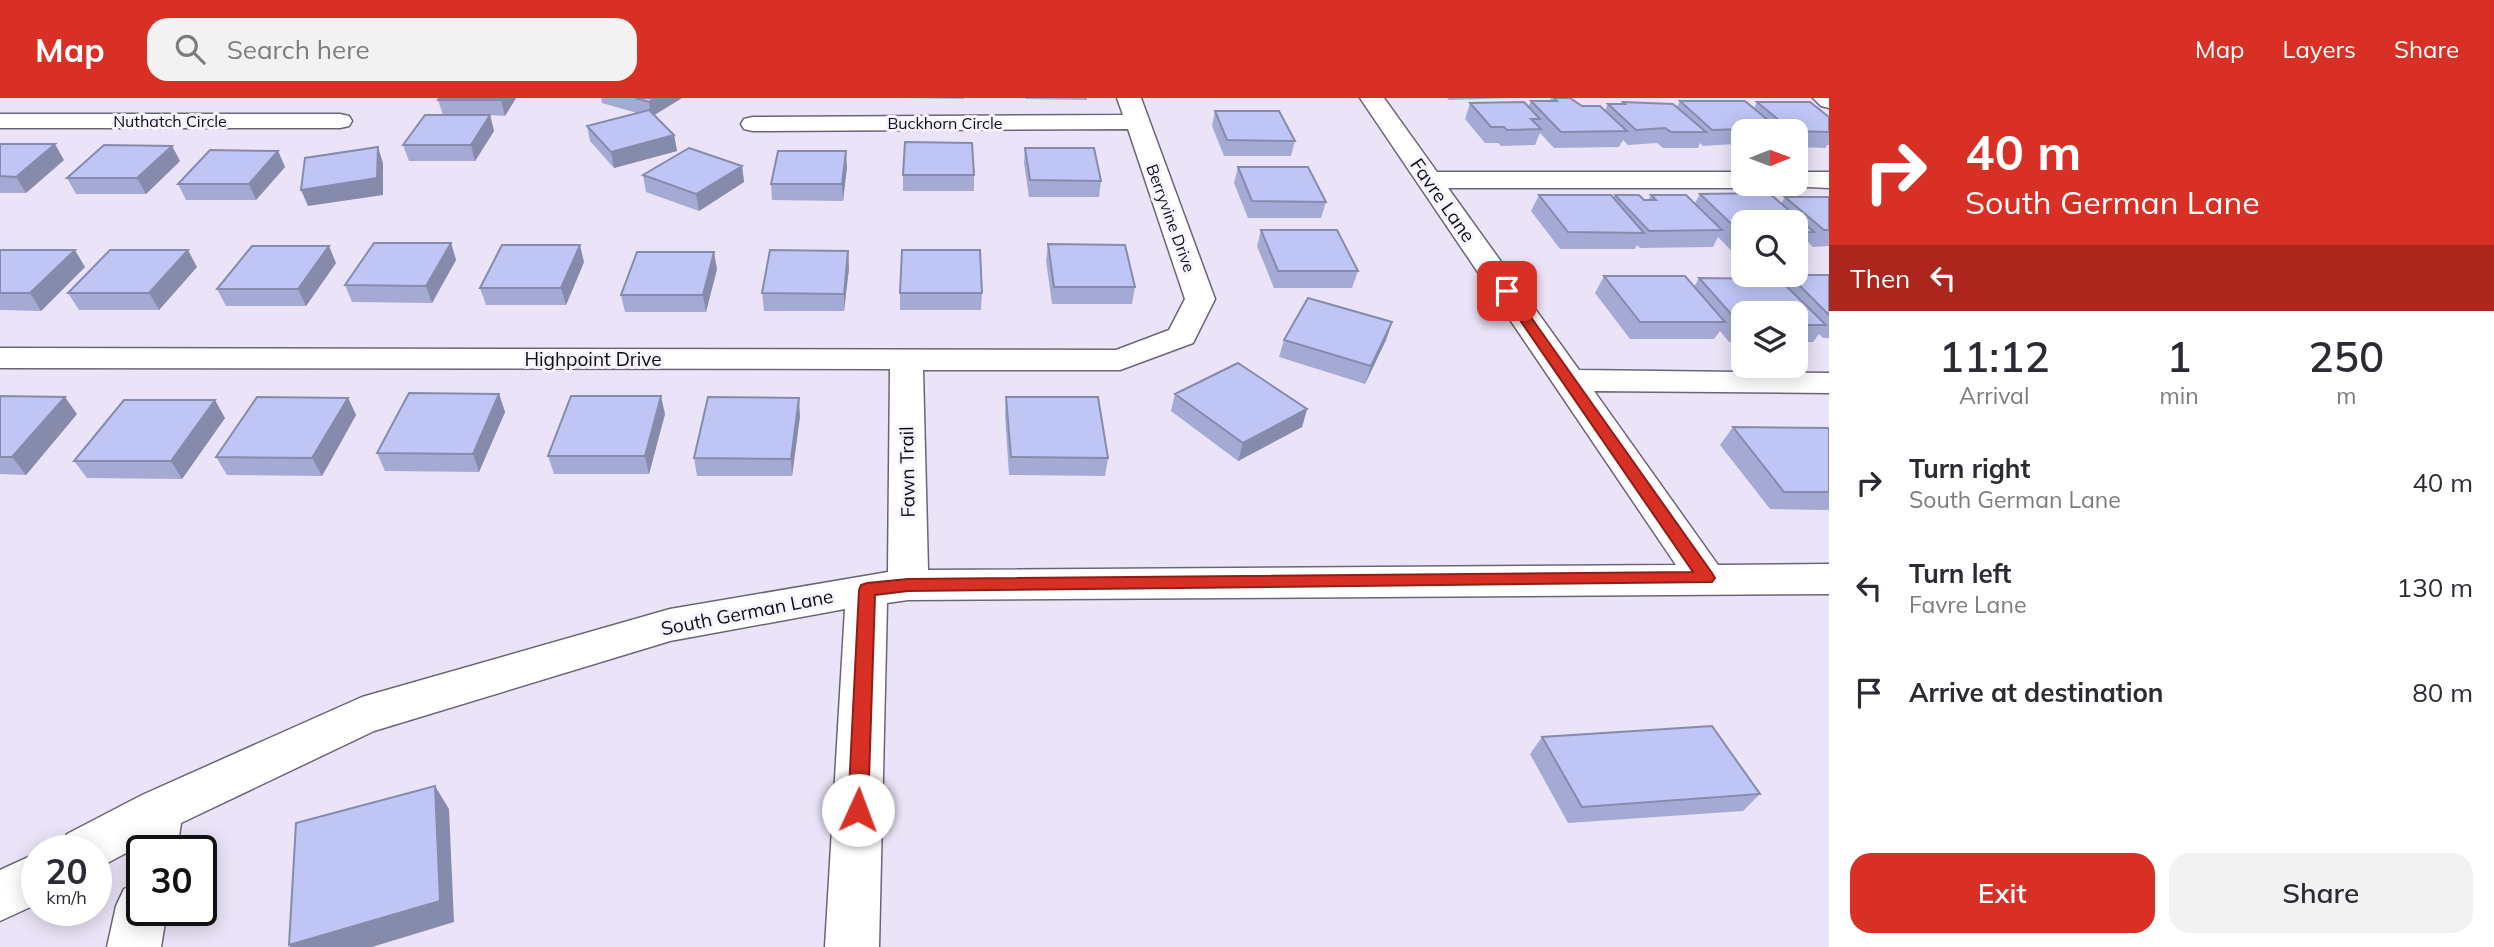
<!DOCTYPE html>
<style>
:root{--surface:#fff;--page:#f2f2f3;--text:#2b2b33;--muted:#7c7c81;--accent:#d93025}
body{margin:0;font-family:Mulish,sans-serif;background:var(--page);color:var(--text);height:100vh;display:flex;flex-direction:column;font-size:26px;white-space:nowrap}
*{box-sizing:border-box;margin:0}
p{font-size:23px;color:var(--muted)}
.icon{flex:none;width:38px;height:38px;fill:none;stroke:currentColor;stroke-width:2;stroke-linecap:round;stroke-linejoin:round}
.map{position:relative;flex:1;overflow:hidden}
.panel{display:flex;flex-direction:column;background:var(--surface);width:665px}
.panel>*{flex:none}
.banner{background:#d93025;color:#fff;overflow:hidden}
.needle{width:46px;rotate:89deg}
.fabs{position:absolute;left:1731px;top:21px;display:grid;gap:14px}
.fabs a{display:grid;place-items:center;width:77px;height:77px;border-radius:14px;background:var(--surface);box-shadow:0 4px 18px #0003;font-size:35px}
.speed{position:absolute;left:21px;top:737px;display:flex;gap:14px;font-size:35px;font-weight:700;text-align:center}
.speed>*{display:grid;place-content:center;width:91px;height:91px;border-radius:50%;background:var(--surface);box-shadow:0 4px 18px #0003;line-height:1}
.speed small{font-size:18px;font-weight:400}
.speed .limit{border:4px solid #111;border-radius:10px;background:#fff;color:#111}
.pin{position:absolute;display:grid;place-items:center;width:60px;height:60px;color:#fff;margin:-30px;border-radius:14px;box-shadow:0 4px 10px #0006}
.me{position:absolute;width:77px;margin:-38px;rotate:2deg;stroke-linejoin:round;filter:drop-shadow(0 0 5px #0008)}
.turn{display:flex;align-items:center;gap:24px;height:147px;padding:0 21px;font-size:32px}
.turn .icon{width:91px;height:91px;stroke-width:2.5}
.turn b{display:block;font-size:49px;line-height:60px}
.then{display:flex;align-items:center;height:66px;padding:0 21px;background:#0003;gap:14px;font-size:26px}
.eta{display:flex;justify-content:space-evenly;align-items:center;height:119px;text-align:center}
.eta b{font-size:42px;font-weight:600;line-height:49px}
.primary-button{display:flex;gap:14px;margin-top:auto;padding:14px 21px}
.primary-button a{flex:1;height:80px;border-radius:21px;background:var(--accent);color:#fff;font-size:28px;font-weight:600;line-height:80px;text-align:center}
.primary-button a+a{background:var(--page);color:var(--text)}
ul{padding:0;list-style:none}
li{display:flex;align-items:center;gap:21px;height:105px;padding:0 21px}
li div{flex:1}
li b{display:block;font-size:26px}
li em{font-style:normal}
header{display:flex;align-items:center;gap:42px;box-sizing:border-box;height:98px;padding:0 35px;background:var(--accent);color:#fff}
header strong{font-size:33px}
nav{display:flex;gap:38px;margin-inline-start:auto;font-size:24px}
.search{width:490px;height:63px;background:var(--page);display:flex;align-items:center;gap:18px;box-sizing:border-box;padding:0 24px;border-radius:21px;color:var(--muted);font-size:26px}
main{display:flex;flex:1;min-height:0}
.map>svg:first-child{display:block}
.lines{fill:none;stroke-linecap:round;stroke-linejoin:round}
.minor-casing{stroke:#6a6576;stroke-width:3}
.minor{fill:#fff;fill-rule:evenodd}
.wall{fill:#a4aad4}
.shaded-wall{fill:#868bac}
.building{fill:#bfc6f6;stroke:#868bac;stroke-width:2}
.route{fill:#d93025;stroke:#8d1f18;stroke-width:2}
.labels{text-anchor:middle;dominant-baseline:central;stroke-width:6;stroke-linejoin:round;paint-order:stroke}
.far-street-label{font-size:16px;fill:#0f0d13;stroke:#f7f3ff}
.street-label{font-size:19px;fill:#0f0d13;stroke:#f7f3ff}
</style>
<header>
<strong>Map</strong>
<div class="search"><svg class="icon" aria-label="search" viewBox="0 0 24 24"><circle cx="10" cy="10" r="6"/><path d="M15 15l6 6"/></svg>Search here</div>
<nav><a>Map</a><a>Layers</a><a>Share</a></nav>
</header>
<main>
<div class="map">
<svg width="1829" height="849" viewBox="0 0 1829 849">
<rect width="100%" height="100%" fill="#ebe4f8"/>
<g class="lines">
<defs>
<path id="minor" d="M1117,0H1141L1215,201L1193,245L1120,272H923L928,472L1676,467L1360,0H1384L1437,74H1743V86H1754L1743,90H1448L1579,272L1829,275V295L1594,293L1718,467L1829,466V496L908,502L887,505L879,849H825L845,511L670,543L374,633L181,725L177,752H142V771L134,768L128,754L96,771V752H60L67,736L142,697L362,599L670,511L888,474L890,271L0,270V250L1116,252L1169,232L1185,201L1128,31L753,33L744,31L741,26L744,21L753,19L1123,17Z
M1813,0H1829V10L1821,8Z
M0,16H340L349,18L352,23L349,28L340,30H0Z
M1796,74H1829V90L1787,88L1785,86H1796Z
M37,755V806L0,823V772Z
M142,783V812H167L161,849H107L116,808L124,791Z"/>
</defs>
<use href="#minor" class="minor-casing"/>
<use href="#minor" class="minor"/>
</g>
<path class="wall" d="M439,0H516L505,18L490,17L494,33L475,63H409L403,47L443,17L438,2Z
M601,0H682L654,17L674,37L677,53L614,70L590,43L587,28L637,15L602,5Z
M902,0H964V1Z
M1025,0H1087V2L1025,1Z
M1447,0H1516L1449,2Z
M1551,0H1570L1582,8L1605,12L1608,6H1622L1623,4L1677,9L1680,3L1754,10L1757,4L1829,19V47H1827L1826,50L1796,49V33H1743V50H1738L1734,46L1703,48L1700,45L1698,50H1663L1657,45L1628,47L1623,42L1619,49L1554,50L1540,35L1535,47L1501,48L1498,45H1485L1465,21L1470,5L1528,9L1531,3H1550Z
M1215,13L1295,43L1291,58H1224L1212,28Z
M0,46L64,62L26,95H0Z
M172,48L180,63L146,96H76L67,80Z
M1025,50L1101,83L1099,99H1029L1024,65Z
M278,53L285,69L256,102H186L178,86Z
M742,68L744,84L699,113L646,94L643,77Z
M847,69L843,103L772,102L771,86Z
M1238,69L1326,104L1321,120H1248L1234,85Z
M903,77H974V93H903Z
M1700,96L1781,106L1785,99H1829V148L1813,149L1808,144L1803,151H1796V124H1743V152H1731L1718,139L1713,149L1640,150L1637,147L1635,151H1560L1531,113L1539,97L1613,100L1615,97L1644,102H1648L1651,97L1695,105Z
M1261,132L1358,173L1352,190H1274L1257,148Z
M451,145L456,162L432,205L352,204L345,187Z
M1048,146L1135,189L1132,206H1052L1046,163Z
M0,152L85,169L41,213L0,212Z
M848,153L849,170L844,213H764L762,195Z
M584,164L566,207H486L480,190Z
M336,165L306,208H226L217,191Z
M197,169L159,212H79L68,195Z
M717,171L706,214H625L621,197Z
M1789,177H1829V240H1823L1819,236L1813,244H1796V215H1743V244H1729L1720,233L1714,241H1630L1595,195L1604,178L1694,189L1699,180L1784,185Z
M900,195H982L981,212H900Z
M1392,224L1386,242L1365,286L1279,259L1284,242Z
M499,296L505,314L479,374L385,373L377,355Z
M1175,296L1307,311L1302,329L1238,363L1171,313Z
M0,298L77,316L26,377L0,376Z
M1006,299L1108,360L1105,378L1009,377L1005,317Z
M348,300L356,317L322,378L227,377L216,359Z
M665,316L649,376H554L548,358Z
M800,318L792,378H697L694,360Z
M225,320L182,381L87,380L74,363Z
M1733,329L1829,331V412L1770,411L1720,347Z
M1542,639L1760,696L1743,713L1568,725L1530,656Z"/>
<path class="shaded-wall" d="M503,0H516L505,18L501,2Z
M655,0H682L651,19L649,4Z
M490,17L494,33L475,63L471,47Z
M674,37L677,53L614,70L611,54Z
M55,46L64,62L26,95L16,79Z
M172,48L180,63L146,96L137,80Z
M378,49L383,65V97L308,108L301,92Z
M278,53L285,69L256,102L249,86Z
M846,53L847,69L843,103L842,86Z
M742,68L744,84L699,113L696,96Z
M451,145L456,162L432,205L426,188Z
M580,147L584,164L566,207L561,190Z
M329,148L336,165L306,208L298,191Z
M75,152L85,169L41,213L30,195Z
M188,152L197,169L159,212L149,195Z
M848,153L849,170L844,213V196Z
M714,154L717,171L706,214L703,197Z
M1392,224L1386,242L1365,286L1371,268Z
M499,296L505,314L479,374L473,356Z
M661,298L665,316L649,376L645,358Z
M65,299L77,316L26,377L12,359Z
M348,300L356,317L322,378L312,360Z
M799,300L800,318L792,378L791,361Z
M215,302L225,320L182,381L171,363Z
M1307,311L1302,329L1238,363L1243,345Z
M435,688L449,711L454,824L372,849H290L289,847Z"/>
<path class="building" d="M439,0H503L501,2H438Z
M635,0H655L649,4Z
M1554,0H1570L1582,8H1600L1627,33L1561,34L1531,3H1557Z
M1680,3H1745L1781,33H1746L1743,31L1712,32Z
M1524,4L1540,21H1531L1541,31L1507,32L1504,29H1491L1470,5Z
M1623,4L1673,6L1706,34H1671L1665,30L1636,32L1608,6H1625Z
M1757,4H1810L1829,19V34L1792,33Z
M649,12L674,37L611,54L587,28Z
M1215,13H1279L1295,43L1227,42Z
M425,17H490L471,47H403Z
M905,44L972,45L974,77H903Z
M0,46H55L16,79L0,78Z
M104,47L172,48L137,80H67Z
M378,49L377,80L301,92L305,60Z
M689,50L742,68L696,96L643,77Z
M1025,50H1094L1101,83L1030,82Z
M210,52L278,53L249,86H178Z
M778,53H846L842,86H771Z
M1238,69H1308L1326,104L1252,103Z
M1769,95L1814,134L1796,135V124H1743V135H1741L1700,96Z
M1539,97H1611L1644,135L1568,134Z
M1615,97H1639L1644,102H1656L1651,97H1686L1722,132L1649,133Z
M1785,99H1829V132H1824Z
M1261,132H1337L1358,173H1278Z
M374,145H451L426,188L345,187Z
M1048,146L1125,147L1135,189H1054Z
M502,147H580L561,190H480Z
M252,148H329L298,191H217Z
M0,152H75L30,195H0Z
M110,152H188L149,195H68Z
M770,152L848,153L844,196L762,195Z
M902,152H980L982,195H900Z
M637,154H714L703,197H621Z
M1789,177H1829V217Z
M1604,178H1685L1725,224H1640Z
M1699,180L1779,181L1826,227H1796V215H1743V226H1740Z
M1308,200L1392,224L1371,268L1284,242Z
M1238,265L1307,311L1243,345L1175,296Z
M409,295L499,296L473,356L377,355Z
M0,298L65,299L12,359H0Z
M571,298H661L645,358H548Z
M257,299L348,300L312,360L216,359Z
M708,299L799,300L791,361L694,360Z
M1006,299H1098L1108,360L1011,359Z
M124,302H215L171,363H74Z
M1733,329L1828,330L1829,331V394H1784Z
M1712,628L1760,696L1582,709L1542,639Z
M435,688L440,803L289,847L296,725Z"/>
<path class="route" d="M1507,190L1511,191L1712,475L1715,480L1712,484L908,493L875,497L868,712L865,718L858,720L851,718L848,712L859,492L861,487L867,485L908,481L1693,474L1500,193Z"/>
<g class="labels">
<g class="far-street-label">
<text x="170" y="23">Nuthatch Circle</text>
<text x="945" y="25">Buckhorn Circle</text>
<text transform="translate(1171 120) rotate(70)">Berryvine Drive</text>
</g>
<g class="street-label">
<text transform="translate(1443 102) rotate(55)">Favre Lane</text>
<text x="593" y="261">Highpoint Drive</text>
<text transform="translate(907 374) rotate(-91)">Fawn Trail</text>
<text transform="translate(747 514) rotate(-11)">South German Lane</text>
</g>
</g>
</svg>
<div class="fabs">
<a><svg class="needle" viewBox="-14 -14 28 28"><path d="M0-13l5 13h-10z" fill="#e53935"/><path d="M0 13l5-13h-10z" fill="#7c7c81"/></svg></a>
<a><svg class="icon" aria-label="search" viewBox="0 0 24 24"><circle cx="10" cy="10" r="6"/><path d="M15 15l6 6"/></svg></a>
<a><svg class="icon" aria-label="layers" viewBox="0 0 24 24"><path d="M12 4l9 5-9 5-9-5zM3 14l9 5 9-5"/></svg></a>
</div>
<div class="speed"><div>20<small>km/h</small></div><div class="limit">30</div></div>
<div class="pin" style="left:1507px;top:193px;background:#d93025"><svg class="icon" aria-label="arrive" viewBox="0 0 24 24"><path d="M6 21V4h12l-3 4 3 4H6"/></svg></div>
<svg class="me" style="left:858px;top:712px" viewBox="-20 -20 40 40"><circle r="19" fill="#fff"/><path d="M0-13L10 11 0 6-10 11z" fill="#d93025"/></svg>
</div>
<section class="panel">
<div class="banner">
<div class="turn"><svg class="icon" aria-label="right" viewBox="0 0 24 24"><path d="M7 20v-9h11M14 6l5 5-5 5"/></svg><div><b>40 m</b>South German Lane</div></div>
<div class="then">Then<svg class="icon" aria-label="left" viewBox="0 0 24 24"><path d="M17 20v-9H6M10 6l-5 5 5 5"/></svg></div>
</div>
<div class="eta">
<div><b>11:12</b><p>Arrival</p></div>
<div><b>1</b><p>min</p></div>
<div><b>250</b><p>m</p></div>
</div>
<ul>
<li><svg class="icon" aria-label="right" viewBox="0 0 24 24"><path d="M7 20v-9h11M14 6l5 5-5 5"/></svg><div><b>Turn right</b><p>South German Lane</p></div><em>40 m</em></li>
<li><svg class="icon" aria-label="left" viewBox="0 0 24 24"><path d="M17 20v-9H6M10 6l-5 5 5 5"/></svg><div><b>Turn left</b><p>Favre Lane</p></div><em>130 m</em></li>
<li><svg class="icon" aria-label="arrive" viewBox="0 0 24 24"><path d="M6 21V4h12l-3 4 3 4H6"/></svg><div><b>Arrive at destination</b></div><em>80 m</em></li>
</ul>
<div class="primary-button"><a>Exit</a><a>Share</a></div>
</section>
</main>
